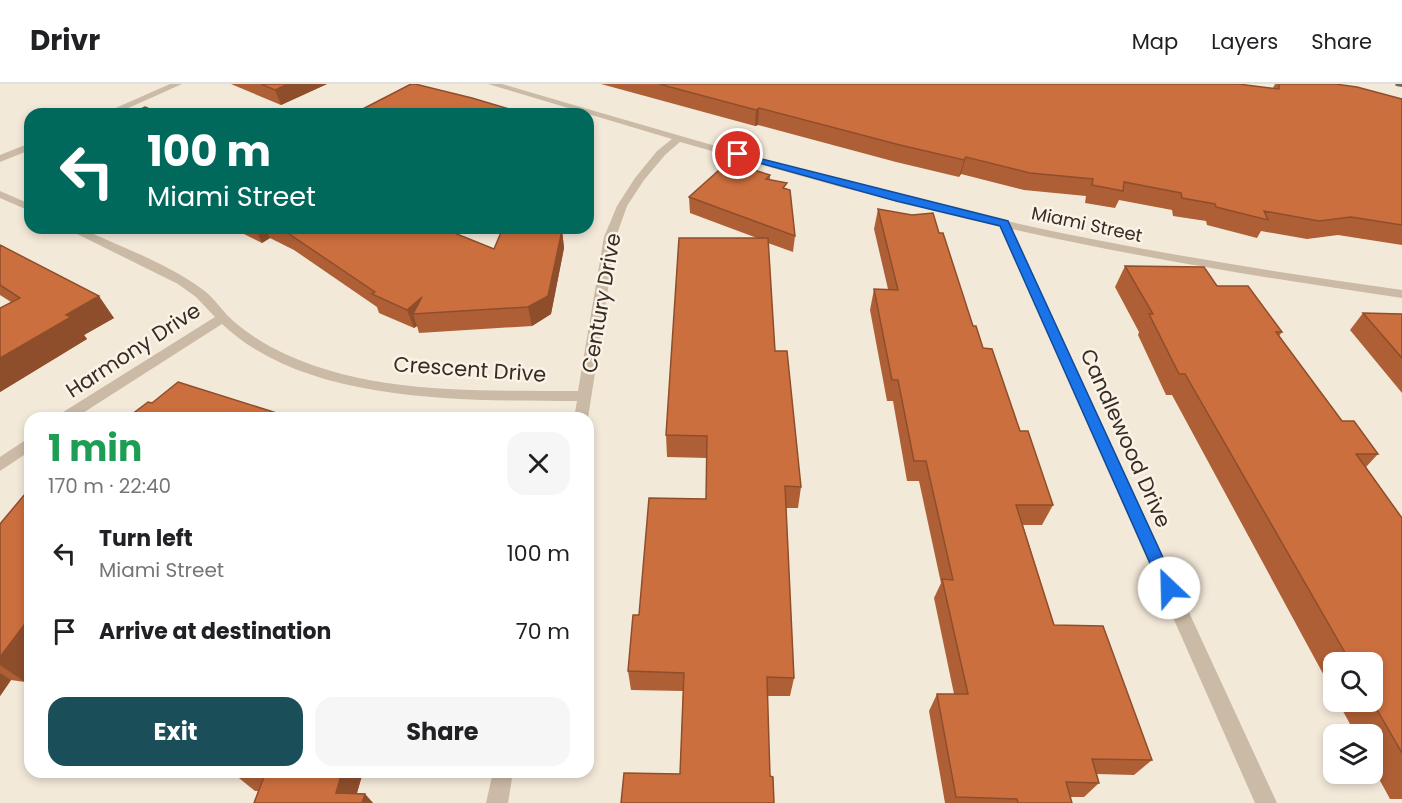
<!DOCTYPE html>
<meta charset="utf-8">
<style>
:root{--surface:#fff;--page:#f6f6f6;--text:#202124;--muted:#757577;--line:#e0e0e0;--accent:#1a4f5a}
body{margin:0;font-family:Poppins,sans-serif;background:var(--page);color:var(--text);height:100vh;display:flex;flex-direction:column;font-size:22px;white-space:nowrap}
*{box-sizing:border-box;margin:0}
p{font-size:20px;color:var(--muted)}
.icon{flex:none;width:33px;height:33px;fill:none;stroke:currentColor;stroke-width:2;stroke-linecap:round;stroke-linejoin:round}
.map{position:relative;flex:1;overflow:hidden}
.side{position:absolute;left:24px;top:328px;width:570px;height:366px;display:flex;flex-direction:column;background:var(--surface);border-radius:18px;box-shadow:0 3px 9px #0003}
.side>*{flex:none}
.top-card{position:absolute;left:24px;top:24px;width:570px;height:126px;border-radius:18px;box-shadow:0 3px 9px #0003;background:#00695c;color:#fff;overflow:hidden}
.tools{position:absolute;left:1323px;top:568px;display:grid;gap:12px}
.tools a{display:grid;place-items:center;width:60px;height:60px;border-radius:12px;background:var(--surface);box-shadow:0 3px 9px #0003;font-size:30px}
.pin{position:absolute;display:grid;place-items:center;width:51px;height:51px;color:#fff;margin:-26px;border:3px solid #fff;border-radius:50%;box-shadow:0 2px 6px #0007}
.me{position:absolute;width:66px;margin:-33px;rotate:336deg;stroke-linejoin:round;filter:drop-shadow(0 0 4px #0008)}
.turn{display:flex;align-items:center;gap:21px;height:126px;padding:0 24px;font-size:27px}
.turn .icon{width:78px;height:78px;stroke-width:2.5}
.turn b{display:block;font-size:42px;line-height:51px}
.round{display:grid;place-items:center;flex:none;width:63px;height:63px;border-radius:18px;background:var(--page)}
.summary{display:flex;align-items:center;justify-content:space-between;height:102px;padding:0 24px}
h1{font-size:36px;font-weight:700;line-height:45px;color:#1e9e55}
.cta{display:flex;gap:12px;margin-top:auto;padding:12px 24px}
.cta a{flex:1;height:69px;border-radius:18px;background:var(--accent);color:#fff;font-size:24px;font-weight:700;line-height:69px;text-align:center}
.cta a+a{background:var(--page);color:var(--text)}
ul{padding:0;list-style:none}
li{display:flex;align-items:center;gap:18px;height:78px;padding:0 24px}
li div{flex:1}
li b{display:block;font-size:22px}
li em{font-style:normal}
header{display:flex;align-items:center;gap:36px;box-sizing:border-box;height:84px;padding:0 30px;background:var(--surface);border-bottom:2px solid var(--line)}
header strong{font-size:28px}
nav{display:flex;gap:33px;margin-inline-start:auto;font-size:21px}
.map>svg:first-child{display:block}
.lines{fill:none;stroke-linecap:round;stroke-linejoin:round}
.minor{fill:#cbbaa5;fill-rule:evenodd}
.major{fill:#796657;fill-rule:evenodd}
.wall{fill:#af5f35}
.shaded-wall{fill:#8f4e2b}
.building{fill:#cc6f3e;stroke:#8f4e2b;stroke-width:1.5}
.route{fill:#1a73e8;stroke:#114b97;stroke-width:1.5}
.labels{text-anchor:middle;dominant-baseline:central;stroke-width:5;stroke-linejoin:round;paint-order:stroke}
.far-street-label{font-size:18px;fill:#372d27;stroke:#faf3e6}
.street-label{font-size:21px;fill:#372d27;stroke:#faf3e6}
</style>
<header>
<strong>Drivr</strong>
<nav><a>Map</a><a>Layers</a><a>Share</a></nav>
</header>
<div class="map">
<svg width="1402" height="719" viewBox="0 0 1402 719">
<rect width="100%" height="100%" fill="#f3e9d9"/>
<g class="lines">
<path class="minor" d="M170,0H182L115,30H102Z
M488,0H502C654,44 805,90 959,126C1104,161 1253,185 1402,206V214C1272,195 1141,174 1012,145L1277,719H1255L1000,142L844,104L680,58L665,71L644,96L627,122L616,153L588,334H574L577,317C466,316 308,321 222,240L75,334H58L60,330L215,233L196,213L178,200L65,144H80C121,163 165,178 202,205C212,212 219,222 227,231C240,244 255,254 271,263C363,312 477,306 578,307L604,153L617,122L635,94L657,67L672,55Z
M30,59V66L0,78V71Z
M0,107L30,120V127L0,114Z
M30,353V367L0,387V373Z
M493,688H513L508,719H486Z"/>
<path class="major" d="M1395,0H1402V3L1396,2Z"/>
</g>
<path class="wall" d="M231,0H327L281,21Z
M601,0H1238L1273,4L1275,0H1335L1402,15V161L1338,151L1307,155L1261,147L1257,154L1207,141L1206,137L1173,132L1172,126L1119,116L1115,124L1085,119L1086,112L1024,106L961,90L959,93L896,78L758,41L755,42Z
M770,91V95L787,105L795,152L793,168L768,159L775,267L801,403L798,424H786L794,594L790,612H768L680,690L683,607L631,606L628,587L639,531L706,415L707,374L667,373L666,351L757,154L690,129L689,113Z
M878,125L939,149L973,242L1053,421L1042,441H1023L1054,541L1152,676L1134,691L1097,690L1099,699L1084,713H1070L1072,719H945L929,627L937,610H954L934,514L941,499L919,397H907L893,317H887L870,226L874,205H888L874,145Z
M232,144H442L494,165L562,146L564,164L551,230L532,242L419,249L417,242L414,244L379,229L377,223L294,166L270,154L262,159Z
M0,161L114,234L84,251L87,255L0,308V224L11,218L0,211Z
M1125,182L1217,202L1282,248L1279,252L1342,337L1378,370L1366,383L1402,434V715H1390L1372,682V651H1356L1338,618H1372V579H1334V610L1172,311H1166L1138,251L1139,248L1115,203Z
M1363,229L1402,230V309L1350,246Z
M30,411V591L25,598L11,596L0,612V440Z
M363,688L357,709L365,710L373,719H254L258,707H255L234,690Z"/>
<path class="shaded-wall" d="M288,0H327L281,21L275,6Z
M759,24L758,41L755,42L756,26Z
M966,73L961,90L959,93L964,76Z
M255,144H265L270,154L262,159Z
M562,146L564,164L551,230L532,242L528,223Z
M99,212L114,234L84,251L87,255L0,308V274L66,231Z
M422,213L413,230L417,242L414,244L407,226Z
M30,533V591L25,598L0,581V573Z
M0,589L11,596L0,612Z
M342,688H363L354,719L336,709Z
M365,710L373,719H362Z"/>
<path class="building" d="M261,0H288L275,6Z
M411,0H415L472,14L526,30H353Z
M659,0H1238L1279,5V0H1335L1357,3L1402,15V141L1351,133L1319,137L1264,127L1268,136L1216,123L1215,120L1182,114L1181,109L1124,98L1123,107L1092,101L1093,95L1030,89L966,73L964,76L900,61L759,24L756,26Z
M145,23L161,30H130Z
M728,78L770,91L766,95L787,99L783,104L790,106L795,152L689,113Z
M878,125L912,131L933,129L939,149H943L973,242H976L983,264L992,265L1020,347H1028L1053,421H1016L1054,541L1103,542L1152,676L1092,675L1099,699L1066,698L1072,719H1018L1017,715L956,713L937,610H968L942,495L953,496L926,377H914L898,296H892L874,205L898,206Z
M278,144H442L494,165L502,146H562L548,212L528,223L413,230L422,213L407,226L372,210L375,208L286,148Z
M679,154H768L775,267H787L801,403L785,402L794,594L767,593L770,692L773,693L774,719H621L624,689L680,690L684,589L628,587L633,531H639L649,414L706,415L707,352L666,351Z
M0,161L99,212L66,231L71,233L0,274V224L20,214L0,201Z
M1125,182L1204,183L1217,202H1248L1282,248H1276L1342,337H1354L1378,370H1356L1402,434V669L1372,617V579H1351L1185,290H1179L1149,230H1153Z
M1363,229L1402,230V274Z
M178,298L283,331L279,334H127L148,318L152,319Z
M356,332L404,334H355Z
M25,410L30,411V533L0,573V440Z
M235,688H342L336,709L365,710L362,719H254L265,690H234Z"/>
<path class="route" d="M734,68L1008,137L1177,504L1175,509L1169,511L1163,509L1161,504L1000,142L896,117L734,72Z"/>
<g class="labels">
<g class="far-street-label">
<text transform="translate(1087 140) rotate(12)">Miami Street</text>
</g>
<g class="street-label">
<text transform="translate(601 219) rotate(-80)">Century Drive</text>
<text transform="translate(133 266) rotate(-33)">Harmony Drive</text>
<text transform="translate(470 285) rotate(4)">Crescent Drive</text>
<text transform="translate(1126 354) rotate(66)">Candlewood Drive</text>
</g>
</g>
</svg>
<div class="tools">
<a><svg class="icon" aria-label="search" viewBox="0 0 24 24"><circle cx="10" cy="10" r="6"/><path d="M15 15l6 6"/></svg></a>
<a><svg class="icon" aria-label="layers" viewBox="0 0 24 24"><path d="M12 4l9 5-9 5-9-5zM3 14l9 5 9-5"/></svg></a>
</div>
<div class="pin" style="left:738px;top:70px;background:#d93025"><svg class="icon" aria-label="arrive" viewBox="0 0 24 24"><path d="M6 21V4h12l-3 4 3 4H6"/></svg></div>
<svg class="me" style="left:1169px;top:504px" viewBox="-20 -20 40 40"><circle r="19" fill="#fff"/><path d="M0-13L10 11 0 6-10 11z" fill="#1a73e8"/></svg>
<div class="top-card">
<div class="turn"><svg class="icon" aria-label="left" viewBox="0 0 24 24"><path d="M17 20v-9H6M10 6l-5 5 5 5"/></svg><div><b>100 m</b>Miami Street</div></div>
</div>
<section class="side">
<div class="summary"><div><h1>1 min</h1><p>170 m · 22:40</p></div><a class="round"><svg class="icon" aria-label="close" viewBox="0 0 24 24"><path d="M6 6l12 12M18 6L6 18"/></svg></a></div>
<ul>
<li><svg class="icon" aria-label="left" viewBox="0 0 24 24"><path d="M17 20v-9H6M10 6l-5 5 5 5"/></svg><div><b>Turn left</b><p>Miami Street</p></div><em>100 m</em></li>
<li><svg class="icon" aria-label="arrive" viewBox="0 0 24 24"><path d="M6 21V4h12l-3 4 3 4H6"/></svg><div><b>Arrive at destination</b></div><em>70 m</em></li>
</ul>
<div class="cta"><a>Exit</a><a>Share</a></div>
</section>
</div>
